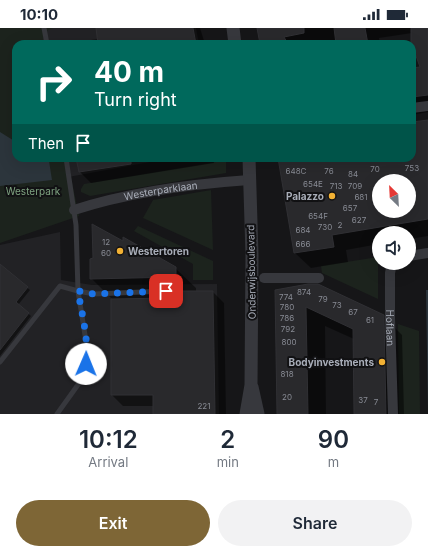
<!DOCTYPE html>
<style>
:root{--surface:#fff;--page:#f2f2f3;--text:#1f2937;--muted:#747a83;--accent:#7e6636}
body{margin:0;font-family:Inter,sans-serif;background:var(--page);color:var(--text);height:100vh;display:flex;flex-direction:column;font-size:15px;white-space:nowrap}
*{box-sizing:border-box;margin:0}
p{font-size:13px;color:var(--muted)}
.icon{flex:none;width:22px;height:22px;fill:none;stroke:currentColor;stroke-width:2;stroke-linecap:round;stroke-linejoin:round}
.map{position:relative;height:386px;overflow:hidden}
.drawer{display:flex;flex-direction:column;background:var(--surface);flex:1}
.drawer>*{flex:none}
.guide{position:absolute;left:12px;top:12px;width:404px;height:122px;border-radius:12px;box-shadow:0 4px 16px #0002;background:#00695c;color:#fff;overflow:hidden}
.needle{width:26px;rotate:336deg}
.controls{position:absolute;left:372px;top:146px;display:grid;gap:8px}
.controls a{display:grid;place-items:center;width:44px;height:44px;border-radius:50%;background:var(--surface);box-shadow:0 4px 16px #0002;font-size:20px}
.pin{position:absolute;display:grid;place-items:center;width:34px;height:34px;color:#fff;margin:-17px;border-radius:8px;box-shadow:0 2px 6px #0006}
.me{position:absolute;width:44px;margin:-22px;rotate:1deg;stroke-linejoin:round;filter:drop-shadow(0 0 3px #0008)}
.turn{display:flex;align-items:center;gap:14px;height:84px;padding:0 16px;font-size:18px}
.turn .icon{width:52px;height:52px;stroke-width:2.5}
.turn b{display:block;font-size:28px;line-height:34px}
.then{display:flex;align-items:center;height:38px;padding:0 16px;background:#0003;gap:8px;font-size:15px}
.eta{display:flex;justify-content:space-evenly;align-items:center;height:68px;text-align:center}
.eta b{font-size:24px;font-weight:600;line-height:28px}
.button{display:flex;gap:8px;margin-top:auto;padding:8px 16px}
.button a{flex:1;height:46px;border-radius:24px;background:var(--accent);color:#fff;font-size:16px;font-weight:600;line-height:46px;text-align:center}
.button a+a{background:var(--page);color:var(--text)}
.status{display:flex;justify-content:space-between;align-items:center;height:28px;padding:0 20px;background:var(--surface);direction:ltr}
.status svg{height:11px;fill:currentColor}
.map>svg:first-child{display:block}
.built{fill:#222225}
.green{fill:#1c231d}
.water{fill:#2c353c}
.shadow{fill:#0007;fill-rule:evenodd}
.building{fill:#29292c;stroke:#303034;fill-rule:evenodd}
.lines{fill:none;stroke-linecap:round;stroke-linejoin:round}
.service{stroke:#37383d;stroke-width:5}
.minor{stroke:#37383d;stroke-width:10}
.tertiary{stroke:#37383d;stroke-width:13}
.route{stroke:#1a73e8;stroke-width:7;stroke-dasharray:0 12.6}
.poi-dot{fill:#f2b134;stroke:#111113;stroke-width:1.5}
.labels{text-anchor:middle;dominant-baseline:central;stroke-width:4;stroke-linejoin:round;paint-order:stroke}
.number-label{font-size:8px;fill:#888b94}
.park-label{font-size:10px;fill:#7fa381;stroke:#111113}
.street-label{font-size:10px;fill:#a8adb8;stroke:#111113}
.poi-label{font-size:10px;font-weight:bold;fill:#a8adb8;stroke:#111113;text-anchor:end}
</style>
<div class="status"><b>10:10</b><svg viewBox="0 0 49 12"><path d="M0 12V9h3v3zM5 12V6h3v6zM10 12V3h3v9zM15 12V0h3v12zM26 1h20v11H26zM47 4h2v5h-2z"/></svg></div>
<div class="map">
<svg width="428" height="386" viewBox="0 0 428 386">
<rect width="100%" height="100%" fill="#161618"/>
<path class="built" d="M0,0H196L199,16H16Z
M43,130H172L52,152Z
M60,204L61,252L92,257L217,256L219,386H0V217Z"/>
<path class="green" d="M0,0H53L48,2L43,11L44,16H16V130H67L79,188L0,215Z
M216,134H226V145L90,168L81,164V161L84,156Z
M211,162L213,222L143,190L153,172Z
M138,198L213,233V252H193V236L134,203Z
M378,229V271L322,245L321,238Z
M398,296L419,303L420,386H399Z"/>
<path class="water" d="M0,104L16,114V130H43L49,133L52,152L0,158Z
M426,262H428V386Z"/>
<path class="shadow" d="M97,0H200L205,16H92L91,12L98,11Z
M258,0H428V84L412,87V41L422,39L412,5L379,10L380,16H261Z
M428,93V208L409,211V205H379V216L346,222L348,234L311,240L295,225L279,130H412V95ZM379,153H409V183H379Z
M77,130H213L214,135L91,155L80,144Z
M124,215L175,240L196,260V264H213L224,275L226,386H154V378H123L112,367V271L91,250Z
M0,238L30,262L18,277L31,288L0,328Z
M276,263L383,288L402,307L404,386H355L354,311L325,298L326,386H278Z"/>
<path class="building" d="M96,0H193L196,16H98Z
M257,0H304V5L284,9L288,16H260Z
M334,0H365L368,16H336Z
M411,0H428V67L412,69V40L420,39L411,14Z
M428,92V191L332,207L334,219L294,225L278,130H412V94ZM379,153H409V183H379Z
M76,130H131V136L79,144Z
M92,196L123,213V209L176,239V249L90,251V231L93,230Z
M0,236L28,259L16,274L29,285L0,322Z
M308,256H318L384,287L386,386H354L353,301L306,279L308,386H277L275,262Z
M170,263H213L215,386H153V367H111V271L171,270Z"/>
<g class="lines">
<path class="service" d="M44,0L47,16
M66,130L76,197L78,263L94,266L166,263
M0,334L60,258L78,263L88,326L85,347L57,386"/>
<g class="minor">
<path d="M412,80L428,78"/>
<path id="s1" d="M74,182C129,164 192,156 249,152"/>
<path d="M409,228L428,225"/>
<path id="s2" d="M392,235L390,245V290L393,386"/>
<path d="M264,250H319"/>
</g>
<path class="tertiary" d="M233,0L235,16
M252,359L258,386
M246,386L251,357L252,227L249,130"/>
</g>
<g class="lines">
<path class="route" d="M86,336C89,312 82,287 78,263L94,266L166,263"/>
</g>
<g class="poi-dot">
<circle cx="332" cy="168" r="4"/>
<circle cx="120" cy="223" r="4"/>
<circle cx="382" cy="334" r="4"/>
</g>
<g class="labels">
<g class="number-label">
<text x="412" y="140">753</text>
<text x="375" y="141">70</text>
<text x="296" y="143">648C</text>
<text x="329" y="143">76</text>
<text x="353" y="146">84</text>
<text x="313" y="156">654E</text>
<text x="336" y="158">713</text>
<text x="355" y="158">709</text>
<text x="361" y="169">681</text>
<text x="350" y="180">657</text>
<text x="318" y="188">654F</text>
<text x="359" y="192">627</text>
<text x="340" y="197">2</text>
<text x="325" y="199">730</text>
<text x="303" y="202">684</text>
<text x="106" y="214">12</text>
<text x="303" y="216">666</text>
<text x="106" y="225">60</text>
<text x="304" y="264">874</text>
<text x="286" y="269">774</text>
<text x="323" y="271">79</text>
<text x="337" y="277">73</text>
<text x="287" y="279">780</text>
<text x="353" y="284">67</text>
<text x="287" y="290">786</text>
<text x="370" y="292">61</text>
<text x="288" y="301">792</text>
<text x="289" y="314">800</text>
<text x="287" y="346">818</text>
<text x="287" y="369">20</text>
<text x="363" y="372">37</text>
<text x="376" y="374">7</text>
<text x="204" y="378">221</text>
</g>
<g class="park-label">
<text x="33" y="163">Westerpark</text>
</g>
<g class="street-label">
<text stroke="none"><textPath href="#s1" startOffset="89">Westerparklaan</textPath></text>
<text transform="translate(251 244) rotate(-91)">Onderwijsboulevard</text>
<text stroke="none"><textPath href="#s2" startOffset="65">Hoflaan</textPath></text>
</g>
<g class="poi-label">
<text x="324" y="168">Palazzo</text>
<text x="128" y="223" text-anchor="start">Westertoren</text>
<text x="374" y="334">Bodyinvestments</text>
</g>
</g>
</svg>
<div class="controls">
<a><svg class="needle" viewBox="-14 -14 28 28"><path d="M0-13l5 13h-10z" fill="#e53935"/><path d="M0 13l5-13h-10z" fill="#747a83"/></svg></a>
<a><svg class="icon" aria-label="sound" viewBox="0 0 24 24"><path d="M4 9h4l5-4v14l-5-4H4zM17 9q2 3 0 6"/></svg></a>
</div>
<div class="pin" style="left:166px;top:263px;background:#d93025"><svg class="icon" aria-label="arrive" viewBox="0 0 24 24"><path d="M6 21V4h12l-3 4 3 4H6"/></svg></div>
<svg class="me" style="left:86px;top:336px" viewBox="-20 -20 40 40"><circle r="19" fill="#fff"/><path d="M0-13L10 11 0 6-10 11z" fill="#1a73e8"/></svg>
<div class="guide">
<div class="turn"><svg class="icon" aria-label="right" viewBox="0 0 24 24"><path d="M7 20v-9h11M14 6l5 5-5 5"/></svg><div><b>40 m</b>Turn right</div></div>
<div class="then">Then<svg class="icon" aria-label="arrive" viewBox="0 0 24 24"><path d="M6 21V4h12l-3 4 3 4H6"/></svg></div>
</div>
</div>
<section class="drawer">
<div class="eta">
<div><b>10:12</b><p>Arrival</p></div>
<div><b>2</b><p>min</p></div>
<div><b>90</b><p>m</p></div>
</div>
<div class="button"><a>Exit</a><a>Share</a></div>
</section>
